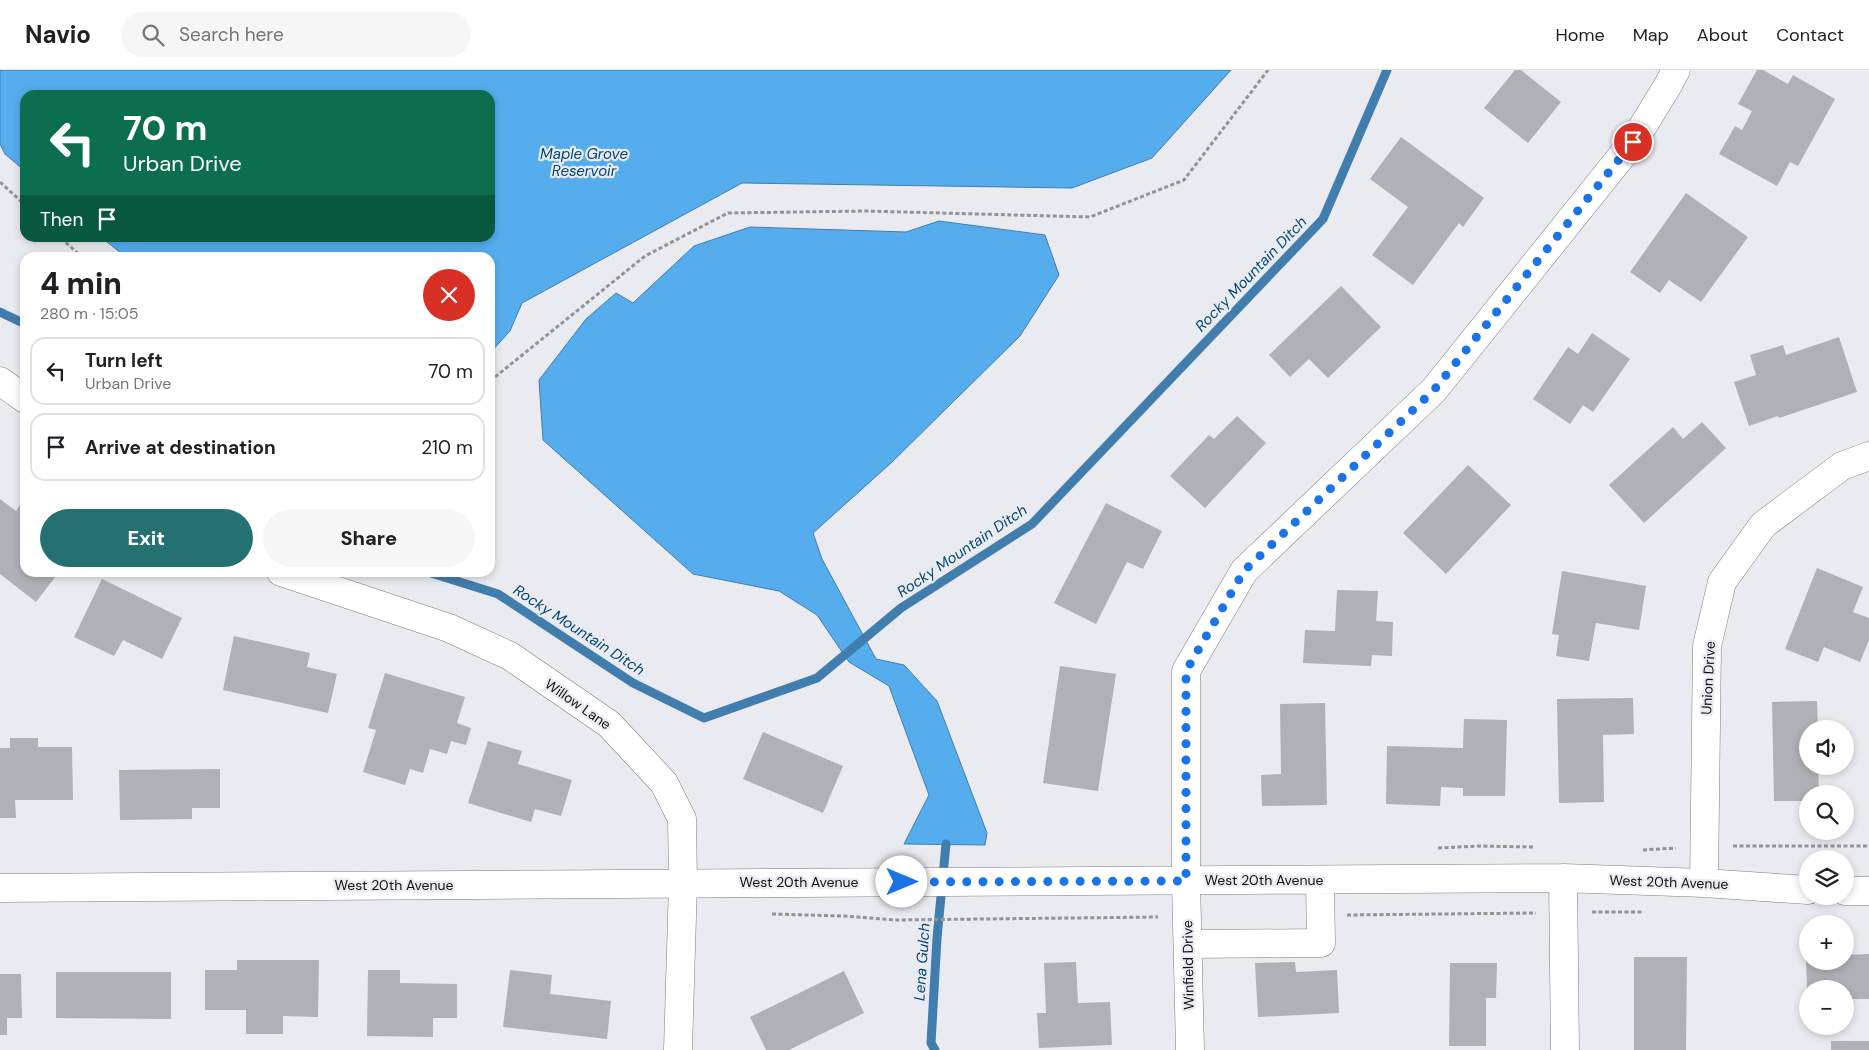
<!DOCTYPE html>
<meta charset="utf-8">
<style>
:root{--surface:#fff;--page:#f6f6f6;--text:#202124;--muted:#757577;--line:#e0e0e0;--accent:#257071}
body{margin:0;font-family:"DM Sans",sans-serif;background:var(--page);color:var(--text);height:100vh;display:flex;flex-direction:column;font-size:19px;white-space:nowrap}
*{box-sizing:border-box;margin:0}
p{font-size:16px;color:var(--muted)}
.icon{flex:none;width:28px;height:28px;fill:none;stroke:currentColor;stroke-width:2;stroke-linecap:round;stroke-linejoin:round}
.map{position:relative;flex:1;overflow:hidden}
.panel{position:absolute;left:20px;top:182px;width:475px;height:325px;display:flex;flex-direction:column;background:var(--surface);border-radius:15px;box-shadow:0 2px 8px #0003}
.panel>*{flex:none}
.top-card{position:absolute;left:20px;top:20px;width:475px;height:152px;border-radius:15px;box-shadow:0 2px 8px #0003;background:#0b6e4f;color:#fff;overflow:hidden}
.tools{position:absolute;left:1799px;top:650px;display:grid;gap:10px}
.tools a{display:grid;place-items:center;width:55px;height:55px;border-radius:50%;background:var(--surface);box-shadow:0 2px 8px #0003;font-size:25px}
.pin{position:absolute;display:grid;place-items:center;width:42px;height:42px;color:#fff;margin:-21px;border:2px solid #fff;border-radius:50%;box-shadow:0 1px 5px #0007}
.me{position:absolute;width:55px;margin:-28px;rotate:90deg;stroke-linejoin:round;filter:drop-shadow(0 0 4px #0008)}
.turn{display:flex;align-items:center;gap:18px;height:105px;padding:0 20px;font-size:22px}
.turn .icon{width:65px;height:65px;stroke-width:2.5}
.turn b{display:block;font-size:35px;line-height:42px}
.then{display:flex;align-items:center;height:48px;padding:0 20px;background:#0003;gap:10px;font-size:19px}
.round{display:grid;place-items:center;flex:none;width:52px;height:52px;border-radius:26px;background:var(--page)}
.head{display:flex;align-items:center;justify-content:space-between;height:85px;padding:0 20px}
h1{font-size:30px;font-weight:800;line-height:38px}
.primary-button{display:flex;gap:10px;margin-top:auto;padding:10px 20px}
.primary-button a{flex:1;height:58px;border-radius:30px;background:var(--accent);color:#fff;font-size:20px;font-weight:800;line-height:58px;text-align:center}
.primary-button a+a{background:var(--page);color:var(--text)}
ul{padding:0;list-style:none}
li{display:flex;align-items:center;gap:15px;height:68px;margin:0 10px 8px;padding:0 10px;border:2px solid var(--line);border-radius:15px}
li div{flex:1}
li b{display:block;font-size:19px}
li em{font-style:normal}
header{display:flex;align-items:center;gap:30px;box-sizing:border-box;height:70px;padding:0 25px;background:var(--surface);border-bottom:1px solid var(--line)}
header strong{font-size:24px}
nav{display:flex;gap:28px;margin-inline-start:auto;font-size:18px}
.search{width:350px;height:45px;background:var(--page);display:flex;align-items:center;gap:12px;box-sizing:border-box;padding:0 18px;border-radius:28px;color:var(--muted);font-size:19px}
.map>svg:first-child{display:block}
.water{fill:#55adee;stroke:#417ead}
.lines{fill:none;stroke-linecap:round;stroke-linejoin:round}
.stream{stroke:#417ead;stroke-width:9}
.building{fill:#b0b1b7}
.minor-casing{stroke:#7d7d83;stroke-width:29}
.path{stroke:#929297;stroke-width:3;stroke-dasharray:4 2.5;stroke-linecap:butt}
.minor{stroke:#fff;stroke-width:28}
.route{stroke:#1a73e8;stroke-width:9;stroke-dasharray:0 16.2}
.labels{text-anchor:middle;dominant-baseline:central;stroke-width:4.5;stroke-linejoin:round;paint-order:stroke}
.street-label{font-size:14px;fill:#121214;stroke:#eaeaf1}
.water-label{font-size:15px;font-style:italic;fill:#004771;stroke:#eaeaf1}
</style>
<header>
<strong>Navio</strong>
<div class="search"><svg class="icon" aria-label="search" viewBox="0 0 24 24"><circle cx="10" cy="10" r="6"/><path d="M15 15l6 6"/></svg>Search here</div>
<nav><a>Home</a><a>Map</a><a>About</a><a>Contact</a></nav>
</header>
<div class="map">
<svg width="1869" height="980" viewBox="0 0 1869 980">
<rect width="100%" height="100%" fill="#eaeaf1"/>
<path class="water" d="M0,0H1231L1152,88L1072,118L742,113L522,233L510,261L490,283V188L126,187L102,168H490V25H25V101L5,84L0,74Z
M939,151L1045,165L1059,205L1020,266L891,393L813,463L822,489L876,589L904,595L937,631L987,763L985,775L904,774L929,725L889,616L849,592L817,545L779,521L693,504L543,370L539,310L586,249L616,223L633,233L694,176L750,157L906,162Z"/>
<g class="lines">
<path class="stream" d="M0,242L25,254
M428,502L498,524L633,613L704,648L817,608L901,538L1032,454L1323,149L1387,0
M935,980L931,973L937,868L946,774"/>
</g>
<path class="building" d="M1515,0H1521L1561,32L1528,73L1484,38Z
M1757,0H1763L1788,14L1793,5L1835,29L1798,96L1790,92L1777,116L1719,84L1735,56L1742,60L1752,41L1738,34Z
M1401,67L1484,128L1463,157L1459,153L1413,215L1372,185L1408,137L1370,109Z
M1686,123L1748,167L1701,232L1669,210L1660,223L1630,202Z
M1341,216L1381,257L1328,308L1309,289L1290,307L1269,285Z
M1592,263L1630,289L1593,342L1583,335L1570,354L1533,329L1568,277L1578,284Z
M1839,267L1857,322L1779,348L1778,346L1749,356L1734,312L1756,305L1750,285L1783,275L1786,285Z
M1237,346L1266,373L1205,438L1170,406L1209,365L1214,369Z
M1702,352L1726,378L1644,453L1609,415L1673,357L1683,369Z
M1468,395L1511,435L1446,504L1403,463Z
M0,429L16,441L22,432L25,435V502H59L36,532L0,504Z
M1106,433L1162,461L1143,499L1127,492L1096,554L1054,533Z
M1817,498L1863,517L1853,542L1869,548V570L1860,592L1824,577L1818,592L1785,579Z
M1562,501L1646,516L1639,560L1596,553L1589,591L1556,586L1559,565L1552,564Z
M102,509L182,548L162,589L123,570L114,586L74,567Z
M1337,520L1378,521L1376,551L1393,552L1392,586L1372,585L1371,596L1303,593L1305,560L1335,561Z
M234,566L310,583L307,597L337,604L328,643L223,620Z
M1060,596L1116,604L1098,721L1043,713Z
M385,603L465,627L457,653L471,658L466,675L451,671L447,684L430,679L423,703L410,699L405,715L363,702L376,660L368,658Z
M1633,628L1634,664L1603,665L1604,732L1559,733L1557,629Z
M1817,631L1818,659H1808V696H1818L1819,724H1808V731H1774L1772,632Z
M1325,633L1327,735L1262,736L1261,705L1281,704L1280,634Z
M1464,649L1507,650L1505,726H1463V718L1441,717L1440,736L1386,734L1387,676L1463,678Z
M763,662L843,696L823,743L743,709Z
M10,668H38V677H72L73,730H15L16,748H0V678H10Z
M488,671L522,681L518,694L572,710L561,746L535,739L531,752L468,733Z
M220,699V738H192V749L120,750L119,700Z
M1869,884V929H1845V919H1807L1806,891H1845V885Z
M1634,887H1687L1686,980H1634Z
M237,890H319L318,947L283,946V964H246V940H205V900H237Z
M1076,892L1078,933L1110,932L1112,975L1039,978L1037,943H1046L1044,893Z
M1295,892L1296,902L1337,900L1339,943L1258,947L1255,893Z
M1450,893H1497L1496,928H1486V976H1449Z
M368,900H400V913L457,914V948H433V967L367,966Z
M510,900L552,905L550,924L611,931L607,969L503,957Z
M844,901L864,943L789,980H766L750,947Z
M56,902H171V949L56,948Z
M0,904H21L22,948H7V965H0Z
M1831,971H1869V980H1831Z"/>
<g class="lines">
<defs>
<path id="minor" d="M0,311L25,329
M281,502L449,558L510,586L609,654L664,713L682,749L683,813L678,980
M1563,808L1565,980
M1704,813L1707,576L1722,512L1763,455L1842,396L1869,386
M0,818L1563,808L1704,813L1808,820
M1845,821H1869
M1188,874L1321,873L1320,810
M1190,980L1186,811V601L1244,501L1434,320L1633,72L1667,17L1676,0"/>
</defs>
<use href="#minor" class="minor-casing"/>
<path class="path" d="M0,112L25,135
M61,168L83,188
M490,311L645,186L728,143L866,141L1090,147L1184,110L1268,0
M1733,776H1869
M1438,778L1478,776L1534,777
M1643,780L1676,778
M1592,842H1643
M772,844L843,846L896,850L1158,847
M1347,845L1536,843"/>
<use href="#minor" class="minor"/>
</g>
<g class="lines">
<path class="route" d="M902,812L1186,811V601L1244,501L1434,320L1633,72"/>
</g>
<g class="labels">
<g class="street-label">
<text transform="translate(1708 608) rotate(-87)">Union Drive</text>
<text transform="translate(578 634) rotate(35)">Willow Lane</text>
<text x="1264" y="810">West 20th Avenue</text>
<text x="799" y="812">West 20th Avenue</text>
<text transform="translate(1669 812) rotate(2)">West 20th Avenue</text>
<text x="394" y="815">West 20th Avenue</text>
<text transform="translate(1188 895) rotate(-91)">Winfield Drive</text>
</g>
<g class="water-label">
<text x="584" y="84">Maple Grove<tspan x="584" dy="17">Reservoir</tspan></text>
<text transform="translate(1251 204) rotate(-46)">Rocky Mountain Ditch</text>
<text transform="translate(962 481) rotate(-34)">Rocky Mountain Ditch</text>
<text transform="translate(579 560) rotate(33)">Rocky Mountain Ditch</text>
<text transform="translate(922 892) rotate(-86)">Lena Gulch</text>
</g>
</g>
</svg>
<div class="tools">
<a><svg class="icon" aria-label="sound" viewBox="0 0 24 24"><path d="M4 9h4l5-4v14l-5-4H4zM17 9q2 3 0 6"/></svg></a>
<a><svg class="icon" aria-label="search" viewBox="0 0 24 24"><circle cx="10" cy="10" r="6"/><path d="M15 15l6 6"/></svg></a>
<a><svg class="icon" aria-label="layers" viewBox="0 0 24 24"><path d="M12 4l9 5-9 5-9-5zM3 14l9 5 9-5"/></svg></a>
<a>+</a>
<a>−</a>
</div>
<div class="pin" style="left:1633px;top:72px;background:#d93025"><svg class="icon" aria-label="arrive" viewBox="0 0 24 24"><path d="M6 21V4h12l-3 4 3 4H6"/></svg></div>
<svg class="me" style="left:902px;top:812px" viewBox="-20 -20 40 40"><circle r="19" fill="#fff"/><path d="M0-13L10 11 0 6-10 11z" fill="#1a73e8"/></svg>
<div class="top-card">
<div class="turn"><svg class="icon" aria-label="left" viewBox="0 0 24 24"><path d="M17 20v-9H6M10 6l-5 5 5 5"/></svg><div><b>70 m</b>Urban Drive</div></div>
<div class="then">Then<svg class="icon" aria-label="arrive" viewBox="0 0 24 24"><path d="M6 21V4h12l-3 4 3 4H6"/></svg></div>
</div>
<section class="panel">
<div class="head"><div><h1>4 min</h1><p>280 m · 15:05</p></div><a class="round" style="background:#d93025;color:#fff"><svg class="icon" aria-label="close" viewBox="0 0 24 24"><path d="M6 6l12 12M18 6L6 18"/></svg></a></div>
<ul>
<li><svg class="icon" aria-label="left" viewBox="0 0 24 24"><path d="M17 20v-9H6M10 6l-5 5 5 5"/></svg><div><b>Turn left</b><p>Urban Drive</p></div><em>70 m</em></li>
<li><svg class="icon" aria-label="arrive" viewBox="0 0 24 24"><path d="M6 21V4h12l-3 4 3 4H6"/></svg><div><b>Arrive at destination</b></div><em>210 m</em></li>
</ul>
<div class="primary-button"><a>Exit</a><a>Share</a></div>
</section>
</div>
